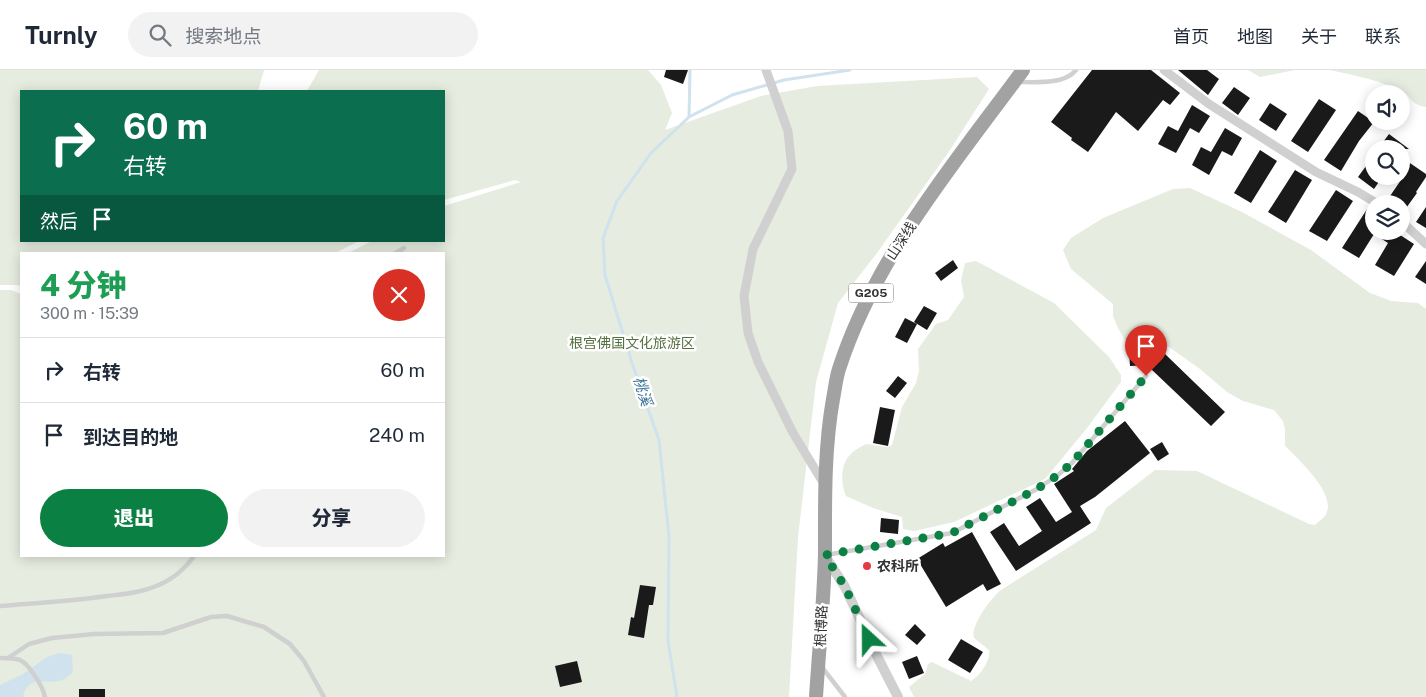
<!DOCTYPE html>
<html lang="zh">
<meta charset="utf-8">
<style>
:root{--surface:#fff;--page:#f2f2f3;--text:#1f2937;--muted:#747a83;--line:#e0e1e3;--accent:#0b8043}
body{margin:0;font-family:"Public Sans","Noto Sans SC",sans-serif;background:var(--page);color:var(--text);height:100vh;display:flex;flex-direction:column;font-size:19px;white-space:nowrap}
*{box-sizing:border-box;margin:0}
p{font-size:16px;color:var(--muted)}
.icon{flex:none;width:28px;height:28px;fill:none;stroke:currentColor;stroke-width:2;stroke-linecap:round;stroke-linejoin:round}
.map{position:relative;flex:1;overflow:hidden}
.side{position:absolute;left:20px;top:182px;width:425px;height:305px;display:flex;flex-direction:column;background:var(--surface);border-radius:0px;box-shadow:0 2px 12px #0003}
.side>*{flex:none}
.top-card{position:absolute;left:20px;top:20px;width:425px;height:152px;border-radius:0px;box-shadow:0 2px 12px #0003;background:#0b6e4f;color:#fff;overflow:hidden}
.fabs{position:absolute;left:1365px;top:15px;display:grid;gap:10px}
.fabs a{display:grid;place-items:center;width:45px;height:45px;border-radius:50%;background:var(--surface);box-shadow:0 2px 12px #0003;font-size:25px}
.pin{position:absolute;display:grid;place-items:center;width:42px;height:42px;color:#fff;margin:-51px -21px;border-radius:50% 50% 50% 0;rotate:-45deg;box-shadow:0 0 5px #0007}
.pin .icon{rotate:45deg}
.me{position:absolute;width:55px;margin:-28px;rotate:336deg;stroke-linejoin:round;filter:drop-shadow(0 0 4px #0008)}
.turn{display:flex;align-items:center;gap:18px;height:105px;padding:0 20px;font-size:22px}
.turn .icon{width:65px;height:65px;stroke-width:2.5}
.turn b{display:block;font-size:35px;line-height:42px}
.then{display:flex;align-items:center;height:48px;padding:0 20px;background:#0003;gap:10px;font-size:19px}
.round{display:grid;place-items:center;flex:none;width:52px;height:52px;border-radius:26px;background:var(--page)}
.head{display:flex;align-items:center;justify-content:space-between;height:85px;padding:0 20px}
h1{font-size:30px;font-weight:800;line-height:38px;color:#1e9e55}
.cta{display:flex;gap:10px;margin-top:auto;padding:10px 20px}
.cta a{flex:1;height:58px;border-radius:30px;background:var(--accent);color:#fff;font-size:20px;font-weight:800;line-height:58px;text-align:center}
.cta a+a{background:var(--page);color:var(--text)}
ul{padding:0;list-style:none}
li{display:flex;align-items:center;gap:15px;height:65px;padding:0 20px;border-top:1px solid var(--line)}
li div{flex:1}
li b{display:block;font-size:19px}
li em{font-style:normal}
header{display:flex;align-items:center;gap:30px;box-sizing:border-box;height:70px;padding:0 25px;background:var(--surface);border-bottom:1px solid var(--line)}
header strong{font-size:24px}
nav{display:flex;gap:28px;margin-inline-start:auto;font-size:18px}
.search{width:350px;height:45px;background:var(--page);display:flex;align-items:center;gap:12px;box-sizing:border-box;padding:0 18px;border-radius:28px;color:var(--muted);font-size:19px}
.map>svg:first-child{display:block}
.green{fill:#e6ecdf}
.water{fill:#cfe2ee}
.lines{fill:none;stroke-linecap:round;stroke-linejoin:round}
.stream{stroke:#cfe2ee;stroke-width:3}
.building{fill:#1a1a1a}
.service{stroke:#d0d0d0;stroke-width:4.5}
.minor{stroke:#d0d0d0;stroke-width:9}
.tertiary{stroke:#d0d0d0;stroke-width:10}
.trunk{stroke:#a2a2a2;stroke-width:14}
.route{stroke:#0b8043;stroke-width:9;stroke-dasharray:0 16.2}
.poi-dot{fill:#e63946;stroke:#fff;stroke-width:2}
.labels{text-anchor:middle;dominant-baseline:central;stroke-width:5;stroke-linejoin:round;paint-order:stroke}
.shield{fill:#fff;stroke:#707070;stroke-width:1}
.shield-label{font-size:12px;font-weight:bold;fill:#333}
.street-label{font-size:14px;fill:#333;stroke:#fff}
.park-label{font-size:14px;fill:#56703f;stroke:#fff}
.poi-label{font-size:14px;font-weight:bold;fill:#333;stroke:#fff;text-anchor:start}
.water-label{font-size:15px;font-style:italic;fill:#3f7597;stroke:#fff}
</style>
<header>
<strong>Turnly</strong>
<div class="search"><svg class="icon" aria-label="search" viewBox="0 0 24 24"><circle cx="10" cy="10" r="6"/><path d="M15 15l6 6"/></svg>搜索地点</div>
<nav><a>首页</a><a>地图</a><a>关于</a><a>联系</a></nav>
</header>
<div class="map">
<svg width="1426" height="627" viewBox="0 0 1426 627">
<rect width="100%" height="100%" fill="#fff"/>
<path class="green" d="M0,0H264L258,21H21V171H359L333,184H21V216L17,215H0Z
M319,0H648L661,15L672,43L665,60L761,26L817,16L977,7L989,19L950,80L877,183L838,233L816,312L798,467L789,627H0V220H11L21,224V486H444V184H346L372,171H444V136L521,112L515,110L444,130V21H307Z
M1248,0H1295L1260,7Z
M1330,0H1426V37C1409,34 1412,26 1401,21C1379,10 1353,5 1330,0Z
M1190,118L1242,142L1311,180L1370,223L1391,231L1418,233L1426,239V627H914L909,617L925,604L928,594L932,592L971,611C980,606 991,590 989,580L974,568C970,556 991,528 1001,520L1096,460L1106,438L1155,400L1197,401L1309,454L1315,455C1318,452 1324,448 1326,444C1337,424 1298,389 1285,376V359L1283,351L1274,340L1243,331L1227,322L1200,299L1169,277L1130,273L1125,270L1118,258L1113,246V234L1071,199L1063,180L1071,168L1103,148L1173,119Z
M976,191L1054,233L1109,287L1121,305V312L1087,358L1045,409L954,452L914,461L903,459L902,447L873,438L846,426C841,414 840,397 849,386C853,381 860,377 866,374L887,377L892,375L902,337L916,313L919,301L918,279L936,254L948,250L964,227L961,210L965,193Z"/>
<path class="water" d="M59,583L72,585L73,602C69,606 64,610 59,611C43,614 28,605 23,627H0V615L23,604L47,587Z"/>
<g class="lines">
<path class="stream" d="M689,47L690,0
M677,627L668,571L669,467L659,370L632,293L605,205L603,168L617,131L651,83L689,47L732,25L784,10L850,0"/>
</g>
<path class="building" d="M666,0H688L683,14L664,7Z
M1092,0H1151L1180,23L1170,35L1163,30L1138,61L1116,42L1088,82L1071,70L1072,68L1051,52Z
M1178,0H1207L1219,9L1208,25Z
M1234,17L1250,28L1238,45L1222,33Z
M1319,29L1336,40L1308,82L1291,71Z
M1270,33L1287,44L1276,61L1259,50Z
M1192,35L1210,46L1199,63L1190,58L1176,83L1158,74L1168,56L1178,61Z
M1358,41L1374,52L1359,71L1341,101L1324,90Z
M1225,58L1242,68L1232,86L1222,81L1209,105L1192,95L1201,77L1211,82Z
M1389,64L1409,79H1378Z
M1260,80L1277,91L1251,133L1234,123Z
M1374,85V106H1383L1374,119L1358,107Z
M1401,87L1426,104V107L1416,122L1417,123L1401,145V134H1395L1388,129L1403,107L1401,106Z
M1295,100L1312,110L1286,153L1268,142Z
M1336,120L1353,131L1327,171L1309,161Z
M1369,136L1374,139V161H1394L1414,174L1394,206L1375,195L1388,173L1374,164L1359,188L1342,178Z
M1426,137V158L1416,152Z
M953,190L958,198L941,211L935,203Z
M1426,191V214L1415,207Z
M924,236L937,243L927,260L914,252Z
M905,248L917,254L907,273L895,267Z
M1148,280L1149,295L1130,296L1129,281Z
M1165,284L1225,342L1211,356L1151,299Z
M898,306L907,313L895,328L886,321Z
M880,337L895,340L888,376L873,373Z
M1125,351L1150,383L1095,427L1080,436L1091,453L1016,501L990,462L1004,453L1019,476L1042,461L1026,437L1040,428L1056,452L1072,442L1054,414L1074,401L1072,399L1087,381Z
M1162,372L1169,384L1158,391L1150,379Z
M881,448L899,450L898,464L880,462Z
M972,462L1001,514L987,521L983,514L946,537L917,489L943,473L945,477Z
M640,515L656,517L653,535H649L644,568L628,565L631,547L634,548Z
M915,554L926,565L917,575L905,565Z
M961,569L983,582L970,603L948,590Z
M917,586L924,603L909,609L902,592Z
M577,591L582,612L560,617L555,596Z
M79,619H105V627H79Z"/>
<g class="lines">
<path class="service" d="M1017,12C1035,12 1064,15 1076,0
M394,184L404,178
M826,485L952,463L1037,419L1058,405L1072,393L1146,306
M0,536C36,533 71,531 107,526C123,524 140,523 156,516C172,510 184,500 194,486
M0,588C6,588 14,588 20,590C30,595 43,617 45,627
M8,588L29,574L52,568L94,564L163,563L211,547L227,546L264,557L290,574L304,591L324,627
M821,596L845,627"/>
<path class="minor" d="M766,0L788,61L792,99L753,179L744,226L748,263L758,292L793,363L824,414
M1164,0L1209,34L1316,102L1358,122L1378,134
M1401,151L1426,174"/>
<path class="tertiary" d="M825,486L845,517L877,586L898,627"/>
<path class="trunk" d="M816,627C819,579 824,531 825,483C825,432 824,380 833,329C835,319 836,308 839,299C875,187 954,94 1023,0"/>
</g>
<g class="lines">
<path class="route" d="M869,569L845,517L825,485L952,463L1037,419L1058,405L1072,393L1146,306"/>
</g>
<circle class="poi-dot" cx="867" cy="496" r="5"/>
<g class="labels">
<rect class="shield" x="848.5" y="213.5" width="45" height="19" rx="4"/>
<g class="shield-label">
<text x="871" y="223">G205</text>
</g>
<g class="street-label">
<text transform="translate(901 171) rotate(-57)">山深线</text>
<text transform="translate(821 556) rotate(-87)">根博路</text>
</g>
<g class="park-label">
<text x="632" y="273">根宫佛国文化旅游区</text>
</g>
<g class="poi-label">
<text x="877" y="496">农科所</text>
</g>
<g class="water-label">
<text transform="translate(643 321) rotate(72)">桃溪</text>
</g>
</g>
</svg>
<div class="fabs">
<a><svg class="icon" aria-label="sound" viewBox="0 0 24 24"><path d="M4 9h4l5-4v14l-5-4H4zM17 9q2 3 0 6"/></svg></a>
<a><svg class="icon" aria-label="search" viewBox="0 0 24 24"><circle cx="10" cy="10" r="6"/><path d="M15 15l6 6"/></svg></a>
<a><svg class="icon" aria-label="layers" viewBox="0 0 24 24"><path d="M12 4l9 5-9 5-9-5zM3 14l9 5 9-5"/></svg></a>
</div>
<div class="pin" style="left:1146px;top:306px;background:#d93025"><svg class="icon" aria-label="arrive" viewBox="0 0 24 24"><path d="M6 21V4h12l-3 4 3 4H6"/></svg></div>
<svg class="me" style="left:869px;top:569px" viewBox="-20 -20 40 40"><path d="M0-17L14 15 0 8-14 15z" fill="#0b8043" stroke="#fff" stroke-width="4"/></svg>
<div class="top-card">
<div class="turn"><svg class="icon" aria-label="right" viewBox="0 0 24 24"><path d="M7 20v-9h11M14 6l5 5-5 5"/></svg><div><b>60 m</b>右转</div></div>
<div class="then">然后<svg class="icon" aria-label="arrive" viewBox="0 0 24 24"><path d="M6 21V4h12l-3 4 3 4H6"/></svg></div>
</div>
<section class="side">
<div class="head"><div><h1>4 分钟</h1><p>300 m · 15:39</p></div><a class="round" style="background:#d93025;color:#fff"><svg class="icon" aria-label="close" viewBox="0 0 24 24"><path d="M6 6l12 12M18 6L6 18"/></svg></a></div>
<ul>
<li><svg class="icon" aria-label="right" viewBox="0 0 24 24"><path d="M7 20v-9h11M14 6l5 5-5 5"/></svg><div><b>右转</b></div><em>60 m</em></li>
<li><svg class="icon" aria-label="arrive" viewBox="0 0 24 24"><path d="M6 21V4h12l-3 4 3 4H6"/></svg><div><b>到达目的地</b></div><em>240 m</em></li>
</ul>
<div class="cta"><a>退出</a><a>分享</a></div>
</section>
</div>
